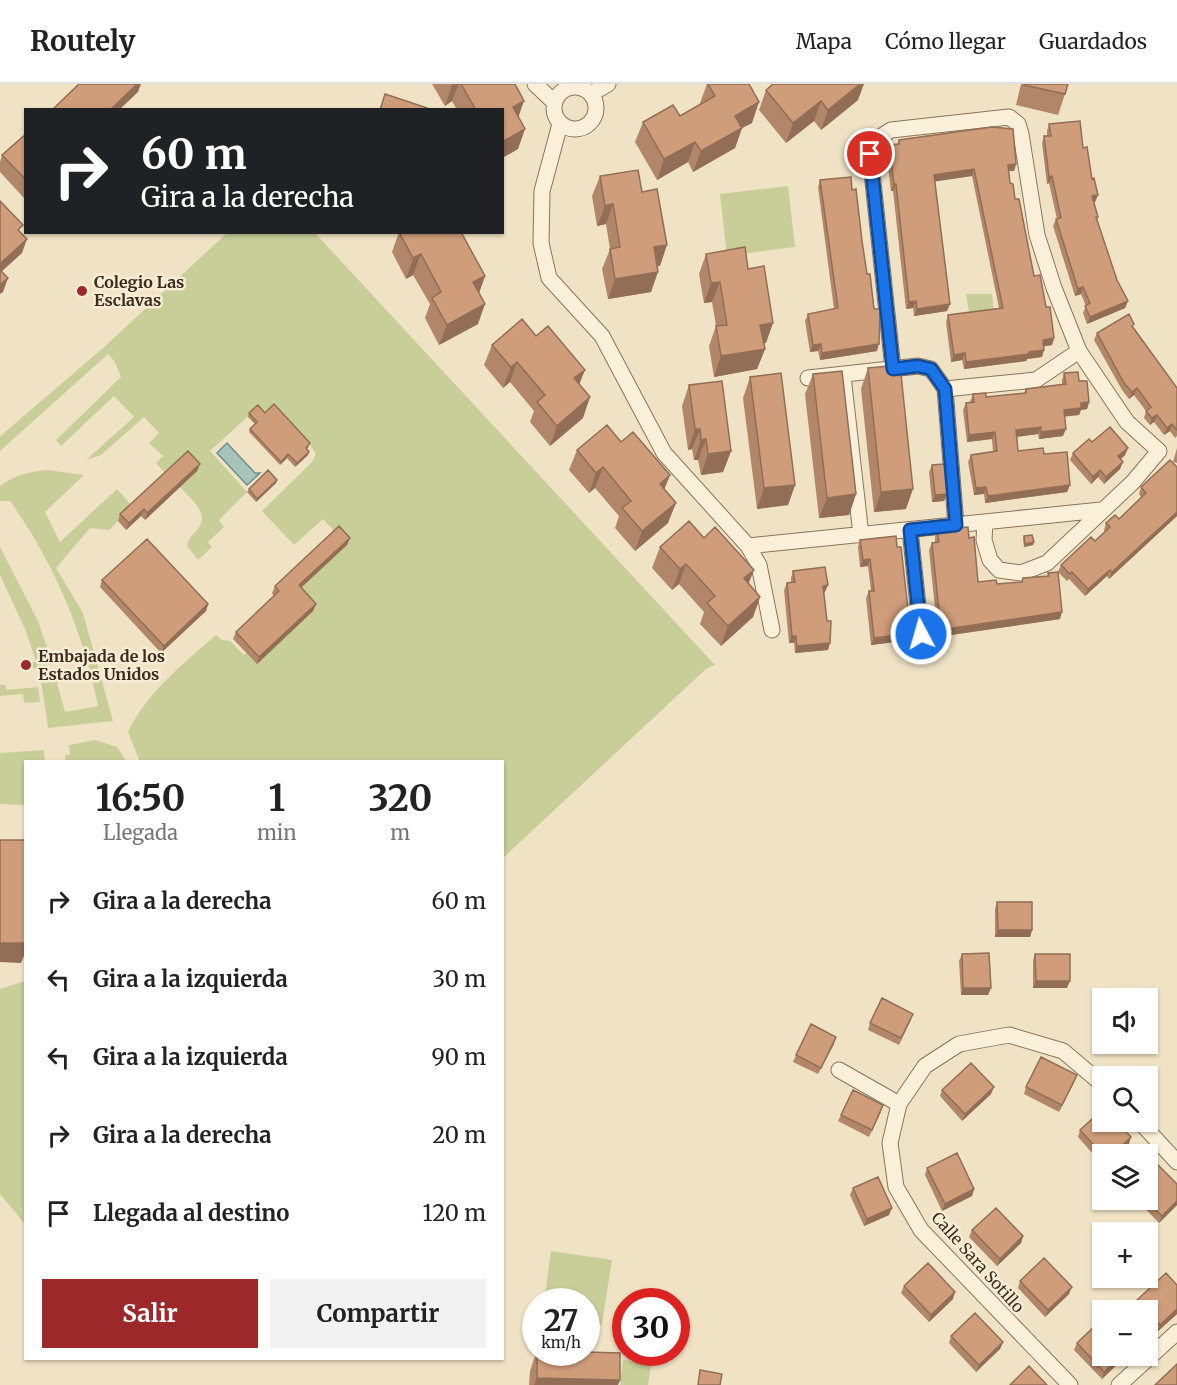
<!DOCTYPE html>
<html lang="es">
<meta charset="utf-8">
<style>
:root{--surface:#fff;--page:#f2f2f2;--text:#222;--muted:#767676;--line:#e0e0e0;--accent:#9c282a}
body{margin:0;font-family:Merriweather,serif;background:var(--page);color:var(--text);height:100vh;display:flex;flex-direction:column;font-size:22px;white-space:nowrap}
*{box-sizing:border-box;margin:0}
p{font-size:20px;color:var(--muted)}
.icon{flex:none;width:33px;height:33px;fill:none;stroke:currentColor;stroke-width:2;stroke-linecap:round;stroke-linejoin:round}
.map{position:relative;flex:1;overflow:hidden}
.sheet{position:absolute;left:24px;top:676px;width:480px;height:600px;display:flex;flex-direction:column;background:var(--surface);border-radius:0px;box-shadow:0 2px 4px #0004}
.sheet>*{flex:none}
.guide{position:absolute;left:24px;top:24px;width:480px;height:126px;border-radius:0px;box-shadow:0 2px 4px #0004;background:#202124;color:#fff;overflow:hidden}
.controls{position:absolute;left:1092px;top:904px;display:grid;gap:12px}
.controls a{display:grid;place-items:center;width:66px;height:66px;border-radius:0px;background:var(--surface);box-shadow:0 2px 4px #0004;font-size:30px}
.speed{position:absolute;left:522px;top:1204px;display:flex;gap:12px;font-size:30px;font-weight:700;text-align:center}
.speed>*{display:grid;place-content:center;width:78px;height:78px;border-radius:50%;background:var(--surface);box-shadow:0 2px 4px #0004;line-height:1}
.speed small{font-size:15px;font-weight:400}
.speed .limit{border:9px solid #d22;background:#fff;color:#111}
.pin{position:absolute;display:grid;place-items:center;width:51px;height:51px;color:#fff;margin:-26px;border:3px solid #fff;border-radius:50%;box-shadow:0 2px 6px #0007}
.me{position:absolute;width:66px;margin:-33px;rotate:354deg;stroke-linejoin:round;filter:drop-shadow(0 0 4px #0008)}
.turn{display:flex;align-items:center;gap:21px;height:126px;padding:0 18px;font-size:27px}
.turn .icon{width:78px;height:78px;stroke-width:2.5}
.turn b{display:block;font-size:42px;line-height:51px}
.eta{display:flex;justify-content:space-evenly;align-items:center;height:102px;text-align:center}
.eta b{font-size:36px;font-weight:700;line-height:42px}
.button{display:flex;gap:12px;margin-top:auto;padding:12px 18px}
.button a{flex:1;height:69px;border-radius:0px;background:var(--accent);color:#fff;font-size:24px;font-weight:700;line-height:69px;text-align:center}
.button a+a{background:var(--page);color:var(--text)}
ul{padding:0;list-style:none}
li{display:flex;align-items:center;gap:18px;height:78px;padding:0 18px}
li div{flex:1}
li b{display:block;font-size:22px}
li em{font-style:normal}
header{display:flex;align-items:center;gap:36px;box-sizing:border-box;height:84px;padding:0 30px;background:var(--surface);border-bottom:2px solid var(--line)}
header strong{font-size:28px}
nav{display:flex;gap:33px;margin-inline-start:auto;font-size:21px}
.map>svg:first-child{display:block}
.green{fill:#c8ce98}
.water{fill:#a7c3ba;stroke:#6d9288;stroke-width:1.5}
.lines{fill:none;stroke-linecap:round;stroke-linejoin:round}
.minor-casing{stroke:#8b745a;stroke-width:17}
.minor{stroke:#faf0d9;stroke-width:15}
.wall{fill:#b28769}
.shaded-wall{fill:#916e55}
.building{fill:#cf9d7a;stroke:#916e55;stroke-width:1.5}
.route-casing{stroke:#114b97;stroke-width:15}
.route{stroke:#1a73e8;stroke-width:10}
.poi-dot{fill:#9c282a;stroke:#f7edd5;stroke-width:2}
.labels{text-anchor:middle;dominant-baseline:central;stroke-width:5;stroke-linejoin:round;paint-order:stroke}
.poi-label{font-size:16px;font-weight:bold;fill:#3b2c1f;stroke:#f7edd5;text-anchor:start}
.street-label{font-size:16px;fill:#3b2c1f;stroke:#f7edd5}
</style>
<header>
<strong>Routely</strong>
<nav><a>Mapa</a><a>Cómo llegar</a><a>Guardados</a></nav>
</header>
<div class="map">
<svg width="1177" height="1301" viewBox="0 0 1177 1301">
<rect width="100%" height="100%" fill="#f0e3c5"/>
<path class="green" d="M788,102L795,163L727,172L720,110Z
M227,149H315L715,581L707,584L503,774L502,678H140L128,648C148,607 182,581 216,551L222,556L230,557L244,571L296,508L347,461L323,435L294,461L262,427L312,378L316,370L310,361L273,324L264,332L256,325L210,367L247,408L219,436L224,443L208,458L212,463L198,476L187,462C189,452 194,451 199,443C209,428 189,413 180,403L197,386L167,391L156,379L163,372L149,359L159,349L144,333L101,371L86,376L134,333L114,312L61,362L56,356L121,293L115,278L108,270L0,367V353L4,349L102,265Z
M966,210H992L994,228H969Z
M47,386L84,391L45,428L60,458L117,405L133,423L109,446L90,444L56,484L83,529L113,637L48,644L41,596L67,590L66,596L57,599L65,628L98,622C83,547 54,479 10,417H0V402C14,391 29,388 47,386Z
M0,463L38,537L50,572L59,573V578L36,585L26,582L36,577L25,545L0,491Z
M0,601H5L7,606L38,603L40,618L24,619L23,610L0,612Z
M95,656L117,663L127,678H65V671H70L69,661Z
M44,666L45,678H26L25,721L0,720V669Z
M25,897V1140L0,1110V905Z
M551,1167L612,1176L602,1241L587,1239L586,1218H544Z
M623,1276L651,1280L648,1301H620Z"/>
<path class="water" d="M227,359L255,389H260L247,401L217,369Z"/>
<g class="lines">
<defs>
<path id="minor" d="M535,0L554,18
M554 24a21 21 0 1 1 42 0a21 21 0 1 1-42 0Z
M591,10L608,0
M560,40L542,107L541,159L549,194L602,252L664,369L748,462L759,481L772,546
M893,285L870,70L877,55L891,46L1009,33L1018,40L1021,50L1037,151L1054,204L1079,267L1127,338L1159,367L1133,398L1047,479L1021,489L999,486L990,476L984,456L985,438
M843,292L861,451
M808,294L918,282L931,285L945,305L1036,296L1079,267
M945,305L956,441
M910,446L921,550
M748,462L1101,426
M839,986L899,1020
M1140,1038L1177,1078
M1070,1301L921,1146L896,1103L890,1059L899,1020L925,982L959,960L1009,951L1063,967L1102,1000
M1119,1301L1177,1248"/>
</defs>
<use href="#minor" class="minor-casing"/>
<use href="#minor" class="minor"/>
</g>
<path class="wall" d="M432,0H515L518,33V65L502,74V26H457L452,17L445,22Z
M707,0H749L752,39L742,44L735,64L693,88L688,78L657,96L635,58L643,38L680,32L701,20L700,19Z
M1021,0H1068L1065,10L1058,31L1016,21Z
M766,6L858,16L821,46L814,37L786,59L759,26Z
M1049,40L1083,64L1092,95L1098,111L1095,118H1094L1098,133L1097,136L1117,196L1128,217L1125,224L1087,240L1083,229L1086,222L1081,210L1075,212L1053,142L1056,135H1057L1049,99L1047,100L1042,59L1044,52H1047V47Z
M26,50V113L24,114L0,88V78L2,71Z
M899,56L1016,80L1014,87H1009L1010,99L1015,115L1034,192L1046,223L1054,254L1052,261L1044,262L1042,273L1027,275L1026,277L964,285L962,276L951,278L946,238L948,231L999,224L972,92L935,97L950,220L947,227L914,232L913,224L906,225L893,107H891L886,68L889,61L897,60Z
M600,92L642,108L660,182H657L651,208L608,215L602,185L610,165L606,140L597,142L592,112Z
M820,96L862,157L877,267L820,276L818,267L810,268L805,237L808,230L834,225L818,103Z
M399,148L485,192L479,208L478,240L439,261L425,234L430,220L413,191L406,195L392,168Z
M706,170L748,185L766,259H764L765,265L757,285L714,293L709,262L716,242L712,218L704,219L699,190Z
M1133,244L1177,304V352L1175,354L1170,347L1164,351L1154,338L1150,341L1144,334L1146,327L1134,311L1129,315L1122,306L1094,256L1097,249Z
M492,261L579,300L583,334L550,362L530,338L534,327L510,298L503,304L484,281Z
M868,284L906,425L874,428L861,305Z
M1064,289L1079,297L1089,318L1087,325L1081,326L1079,331L1064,332L1063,352L1039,355L1038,350L1017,353L1018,367L1044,370L1070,401L1067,408L985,419L984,410L974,411L968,378L971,371L993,368L992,355L967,358L963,326L966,319L970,318L973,310L986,313L1024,309L1026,305L1062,301V296Z
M813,290L856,410L849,431L819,434L805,310Z
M750,293L795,401L788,421L757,425L743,314Z
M689,301L731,367L723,388L701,391L698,376H694L692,365L688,366L682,322Z
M249,329H265L309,363L307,365L308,371L295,383L287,374L280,381L249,348L250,345L255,340L248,333Z
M621,358L664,406L668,439L635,467L615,444L619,432L595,404L589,409L569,386L577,366Z
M1092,358L1128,364L1125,371L1121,375L1120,385L1104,400L1098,393L1091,400L1070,376L1073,369Z
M1177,364V379L1173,378Z
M200,380L197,387L145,436L141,432L126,446L118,437L120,430Z
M932,381L944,417L932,418L929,388Z
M1177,383V432L1109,495L1107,492L1085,512L1069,495L1067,497L1058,488L1061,481L1095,457L1105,448L1104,446L1106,439L1119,435L1141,413L1139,410L1141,403Z
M277,396L276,399L256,418L247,408L249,405Z
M937,446L969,454L978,498L997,500L1022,498L1047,492L1048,489L1060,535L944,552L943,544H937L929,466L932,459H935V453Z
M1024,452L1034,458L1033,461L1024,463L1023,455Z
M350,454L347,461L301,504L316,520L313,527L257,580L233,555L236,548L274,512L272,509L275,502Z
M704,454L760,513L753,533L721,562L700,540L704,528L679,500L672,506L652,484L660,463Z
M860,456L910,543L907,550H905L903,557L871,561L866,514L869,507H871L868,482L860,483L858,463Z
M793,487L825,508H824L828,566L795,569L794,559H789L784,506L787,499L791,498V494Z
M102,496L208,520L206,527L161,569L100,503Z
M997,818L1032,846L1030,853H995V825Z
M962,870L988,911H961L959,877Z
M1035,870L1067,904H1033V876Z
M911,936L899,961L868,946L870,939Z
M834,960L818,990L793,978L796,971Z
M1074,998L1059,1028L1024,1010L1026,1003Z
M942,1006L991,1010L962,1037L940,1012Z
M881,1028L869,1053L838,1037L841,1031Z
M1080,1046L1129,1060L1102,1071V1080L1078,1053Z
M927,1084L974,1105L972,1112L942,1127L925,1091Z
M1177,1100V1121L1159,1139L1137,1116H1148Z
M853,1104L889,1131L864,1142L850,1111Z
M972,1146L1023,1152L1021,1159L997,1182L969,1153Z
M1020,1197L1069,1210L1045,1233L1018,1204Z
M1177,1201V1230L1157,1248L1148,1237V1227H1138L1135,1223L1137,1216Z
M904,1202L953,1215L929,1238L901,1209Z
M951,1252L1003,1258L1000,1265L976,1288L949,1259Z
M1077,1259L1102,1272H1126L1102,1295L1074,1266Z
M536,1269H586L618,1301H529L530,1287Z"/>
<path class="shaded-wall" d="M137,0H141L138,8L119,26H110Z
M454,0H459L452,17L445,22L452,1Z
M860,0H864L858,16L821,46L828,26Z
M524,17L517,37L513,23Z
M821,17L814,37L786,59L793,39Z
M759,18L752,39L742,44L735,64L693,88L701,67L735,32Z
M525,45L518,65L502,74V58Z
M695,58L688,78L657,96L664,75Z
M1016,80L1014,87H1005L1008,81Z
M974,85L972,92L932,98L934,91Z
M1052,92L1049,99L1047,100L1049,93Z
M894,100H896L893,107H891Z
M1098,111L1095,118L1090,119L1092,112Z
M613,120L606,140L597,142L605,122Z
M27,155L22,169L0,189V180Z
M667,161L660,182L647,183L654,163Z
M421,170L413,191L406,195L413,174Z
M658,188L651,208L608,215L615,195Z
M485,192L478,212L473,198Z
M8,194L3,208L0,210V201Z
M720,198L712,218L704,219L711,199Z
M1083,203L1081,210L1075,212L1078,205Z
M916,217L913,224L906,225L909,218Z
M1128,217L1125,224L1087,240L1090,233Z
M485,220L478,240L439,261L447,241Z
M950,220L947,227L914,232L917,225Z
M773,239L766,259L753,261L760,241Z
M1054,254L1052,261L1040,263L1043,256Z
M821,260L818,267L810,268L813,261Z
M879,260L877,267L820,276L822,269Z
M765,265L757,285L714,293L721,272Z
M1044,266L1042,273L1027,275L1026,277L964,285L966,278Z
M965,269L962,276L951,278L954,271Z
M517,278L510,298L503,304L511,283Z
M585,286L577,306L574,294Z
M1137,304L1134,311L1129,315L1132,308Z
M590,313L583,334L550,362L557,342Z
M1089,318L1087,325L1081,326L1079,331L1061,333L1064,326L1081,319Z
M1157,331L1154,338L1150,341L1152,334Z
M1172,340L1170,347L1164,351L1167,344Z
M1041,343L1038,350L1013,353L1016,346Z
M695,345H700L692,365L688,366Z
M1066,345L1063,352L1039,355L1041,348Z
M995,348L992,355L967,358L969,351Z
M706,355L698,376H694L701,356Z
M1128,364L1125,371L1116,379L1118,372Z
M731,367L723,388L701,391L708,370Z
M309,368L308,371L295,383L297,379Z
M288,370L287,374L280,381L281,378Z
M1123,378L1120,385L1104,400L1106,393Z
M200,380L197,387L145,436L147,429Z
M603,383L595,404L589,409L596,389Z
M1100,386L1098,393L1091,400L1093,393Z
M670,391L662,411L660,400Z
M277,396L276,399L256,418L257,415Z
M795,401L788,421L757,425L764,404Z
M1070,401L1067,408L985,419L988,412Z
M986,403L984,410L974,411L976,404Z
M913,405L906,425L874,428L881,408Z
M856,410L849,431L819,434L827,414Z
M947,410L944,417L932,418L935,411Z
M676,419L668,439L635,467L642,447Z
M144,425L141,432L126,446L129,439Z
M1177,428V432L1109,495L1112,488Z
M350,454L347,461L296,508L299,501Z
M1034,458L1033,461L1024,463L1025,460Z
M870,475L868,482L860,483L863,476Z
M686,480L679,500L672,506L680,485Z
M754,486L746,506L744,494Z
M1110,486L1107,492L1085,512L1088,505Z
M828,501L825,508L820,509L823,502Z
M760,513L753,533L721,562L728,542Z
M208,520L206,527L161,569L164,562Z
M316,520L313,527L257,580L259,573Z
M1062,528L1060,535L944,552L946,545Z
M940,537H945L943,544H937Z
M905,543H910L907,550H902Z
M905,550L903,557L871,561L874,554Z
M792,552H796L794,559H789Z
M830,559L828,566L795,569L797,562Z
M998,846H1032L1030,853H995Z
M0,859H26V867L21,879L0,878Z
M1036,897H1070L1067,904H1033Z
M963,904H991L988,911H961Z
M836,953L834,960L818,990L821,984Z
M1077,991L1074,998L1059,1028L1062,1021Z
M994,1003L991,1010L962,1037L965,1030Z
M1131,1053L1129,1060L1117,1071H1112Z
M974,1105L972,1112L942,1127L945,1120Z
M1177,1117V1121L1159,1139L1162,1132Z
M892,1124L889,1131L864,1142L867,1135Z
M1023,1152L1021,1159L997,1182L1000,1175Z
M1072,1203L1069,1210L1045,1233L1048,1226Z
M955,1208L953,1215L929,1238L931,1231Z
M1177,1225V1230L1157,1248L1160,1241Z
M1003,1258L1000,1265L976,1288L979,1281Z
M1121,1272H1126L1102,1295L1104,1288Z
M537,1294L620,1296L618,1301H534Z"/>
<path class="building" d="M79,0H137L110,26H52Z
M461,0H515L524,17L513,23L525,45L502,58V26H476Z
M708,0H749L759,18L735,32L742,44L701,67L695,58L664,75L643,38L673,21L680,32L715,12Z
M773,0H860L828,26L821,17L793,39L766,6Z
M1024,0H1068L1065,10L1024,1Z
M385,10L427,24L426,26H380Z
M1080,37L1083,64L1087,63L1092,95L1094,94L1098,111L1092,112L1098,133H1096L1117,196L1128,217L1090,233L1085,222L1090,219L1083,203L1078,205L1056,135L1061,134L1052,92L1049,93L1044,52H1051L1049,40Z
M992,43L1013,45L1016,80L1008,81L1010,99L1013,100L1015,115H1019L1034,192L1040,191L1046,223H1050L1054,254L1043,256L1044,266L1029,268V270L966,278L965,269L954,271L948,231L1003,224L974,85L934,91L950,220L917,225L916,217L909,218L896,100H894L889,61L899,60V56Z
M26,50V96L2,71Z
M638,86L642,108L657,105L667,161L654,163L658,188L615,195L610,165L620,163L613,120L605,122L600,92Z
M851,93L852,106L856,105L862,157L867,190H870L874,225H880L879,260L822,269L821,260L813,261L808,230L838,224L820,96Z
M0,117L23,141L18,146L27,155L0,180Z
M399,148H461L485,192L473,198L485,220L447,241L432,214L441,208L421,170L413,174Z
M745,163L748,185L764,182L773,239L760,241L765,265L721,272L716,242L727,241L720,198L711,199L706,170Z
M0,186L8,194L0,201Z
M1129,230L1134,240L1132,242L1177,304V346L1172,340L1167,344L1157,331L1152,334L1146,327L1151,323L1137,304L1132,308L1124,299L1097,249Z
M522,235L536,252L548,242L585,286L574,294L590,313L557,342L537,318L545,311L517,278L511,283L492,261Z
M900,281L913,405L881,408L868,284Z
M842,287L856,410L827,414L813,290Z
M1078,288L1079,297H1087L1089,318L1081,319V324L1064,326L1066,345L1041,348V343L1016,346L1018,367L1043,364L1044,370L1067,368L1070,401L988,412L986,403L976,404L971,371L997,367L995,348L969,351L966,319L974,318L973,310L986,309V313L1026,309V305L1066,300L1064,289Z
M781,289L795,401L764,404L750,293Z
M722,297L731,367L708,370L706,355L701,356L700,345H695L689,301Z
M274,320L310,359L306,364L309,368L297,379L288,370L281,378L250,345L257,338L249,329L258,321L265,329Z
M607,341L621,358L633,348L670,391L660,400L676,419L642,447L622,424L631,417L603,383L596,389L577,366Z
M1110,343L1128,364L1118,372L1123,378L1106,393L1100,386L1093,393L1073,369L1089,355L1092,358Z
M188,367L200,380L147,429L144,425L129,439L120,430Z
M1170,376L1177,383V428L1112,488L1110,486L1088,505L1072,488L1070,490L1061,481L1091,453L1095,457L1110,443L1106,439L1115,431L1119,435L1146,409L1141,403Z
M944,380L947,410L935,411L932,381Z
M268,386L277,396L257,415L249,405Z
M689,437L704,454L715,443L754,486L744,494L760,513L728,542L707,519L715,512L686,480L680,485L660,463Z
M339,442L350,454L299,501L316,520L259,573L236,548L279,507L275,502Z
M968,443L969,454L974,453L978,498L996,496L997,500L1022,498L1023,494L1049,492L1048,489L1058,488L1062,528L946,545L945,537H940L932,459L939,458L937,446Z
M1032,451L1034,458L1025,460L1024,452Z
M896,452L897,463H901L910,543H905V550L874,554L869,507H874L870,475L863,476L860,456Z
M147,455L208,520L164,562L102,496Z
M825,483L828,501L823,502L827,537H831L830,559L797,562L796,552H792L787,499L795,498L793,487Z
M0,756H26V859H0Z
M997,818H1032V846H998Z
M989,869L991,904H963L962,870Z
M1035,870H1070V897H1036Z
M882,914L913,930L901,954L870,939Z
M811,940L836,953L821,984L796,971Z
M1041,973L1077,991L1062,1021L1026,1003Z
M971,979L994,1003L965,1030L942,1006Z
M853,1006L883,1021L872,1046L841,1031Z
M1102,1026V1038H1117L1131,1053L1112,1071H1103L1080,1046Z
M957,1069L974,1105L945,1120L927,1084Z
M1157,1080L1177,1100V1117L1162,1132L1146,1116H1148V1090Z
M878,1093L892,1124L867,1135L853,1104Z
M996,1124L1023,1152L1000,1175L972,1146Z
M1044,1174L1072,1203L1048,1226L1020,1197Z
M928,1179L955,1208L931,1231L904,1202Z
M1166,1189L1177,1201V1225L1160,1241L1137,1216Z
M975,1229L1003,1258L979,1281L951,1252Z
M1101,1236L1102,1238V1272H1121L1104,1288L1077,1259Z
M586,1268L620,1269V1296L537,1294V1269H586Z
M1177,1280V1301H1155Z
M1029,1282L1047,1301H1010Z
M700,1286L722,1290L720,1301H698Z"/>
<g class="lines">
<defs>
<path id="route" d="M870,70L893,285L918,282L931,285L945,305L956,441L910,446L921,550"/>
</defs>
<use href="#route" class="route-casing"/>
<use href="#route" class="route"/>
</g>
<g class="poi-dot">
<circle cx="82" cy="207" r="6"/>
<circle cx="26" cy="581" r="6"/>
</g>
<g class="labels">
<g class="poi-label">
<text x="94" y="198">Colegio Las<tspan x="94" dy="18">Esclavas</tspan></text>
<text x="38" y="572">Embajada de los<tspan x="38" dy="18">Estados Unidos</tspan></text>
</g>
<g class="street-label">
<text transform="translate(978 1178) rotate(48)">Calle Sara Sotillo</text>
</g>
</g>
</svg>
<div class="controls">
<a><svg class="icon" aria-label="sound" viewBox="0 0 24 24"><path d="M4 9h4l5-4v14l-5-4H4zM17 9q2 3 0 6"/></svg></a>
<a><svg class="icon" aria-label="search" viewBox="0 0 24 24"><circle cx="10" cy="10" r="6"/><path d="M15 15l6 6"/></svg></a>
<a><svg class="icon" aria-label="layers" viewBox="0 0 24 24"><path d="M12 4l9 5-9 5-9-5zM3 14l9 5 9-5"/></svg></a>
<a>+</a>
<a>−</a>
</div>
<div class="speed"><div>27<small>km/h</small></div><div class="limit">30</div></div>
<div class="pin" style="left:870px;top:70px;background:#d93025"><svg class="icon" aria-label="arrive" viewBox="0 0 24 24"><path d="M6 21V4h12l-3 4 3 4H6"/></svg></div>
<svg class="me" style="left:921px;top:550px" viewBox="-20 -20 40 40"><circle r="17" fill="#1a73e8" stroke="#fff" stroke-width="3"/><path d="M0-11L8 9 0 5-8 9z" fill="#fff"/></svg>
<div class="guide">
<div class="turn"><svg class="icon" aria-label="right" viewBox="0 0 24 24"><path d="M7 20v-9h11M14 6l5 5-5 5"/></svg><div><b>60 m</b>Gira a la derecha</div></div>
</div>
<section class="sheet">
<div class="eta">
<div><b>16:50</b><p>Llegada</p></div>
<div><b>1</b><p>min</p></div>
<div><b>320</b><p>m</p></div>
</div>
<ul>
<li><svg class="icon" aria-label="right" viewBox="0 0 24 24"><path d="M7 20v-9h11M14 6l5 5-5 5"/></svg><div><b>Gira a la derecha</b></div><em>60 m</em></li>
<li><svg class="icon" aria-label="left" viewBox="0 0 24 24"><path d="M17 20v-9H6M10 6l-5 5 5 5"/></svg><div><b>Gira a la izquierda</b></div><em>30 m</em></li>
<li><svg class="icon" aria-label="left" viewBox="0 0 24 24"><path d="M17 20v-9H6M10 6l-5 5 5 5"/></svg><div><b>Gira a la izquierda</b></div><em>90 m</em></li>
<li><svg class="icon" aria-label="right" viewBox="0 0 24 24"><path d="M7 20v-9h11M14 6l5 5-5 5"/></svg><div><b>Gira a la derecha</b></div><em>20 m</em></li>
<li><svg class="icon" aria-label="arrive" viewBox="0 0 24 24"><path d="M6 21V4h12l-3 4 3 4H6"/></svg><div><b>Llegada al destino</b></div><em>120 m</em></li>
</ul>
<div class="button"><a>Salir</a><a>Compartir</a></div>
</section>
</div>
